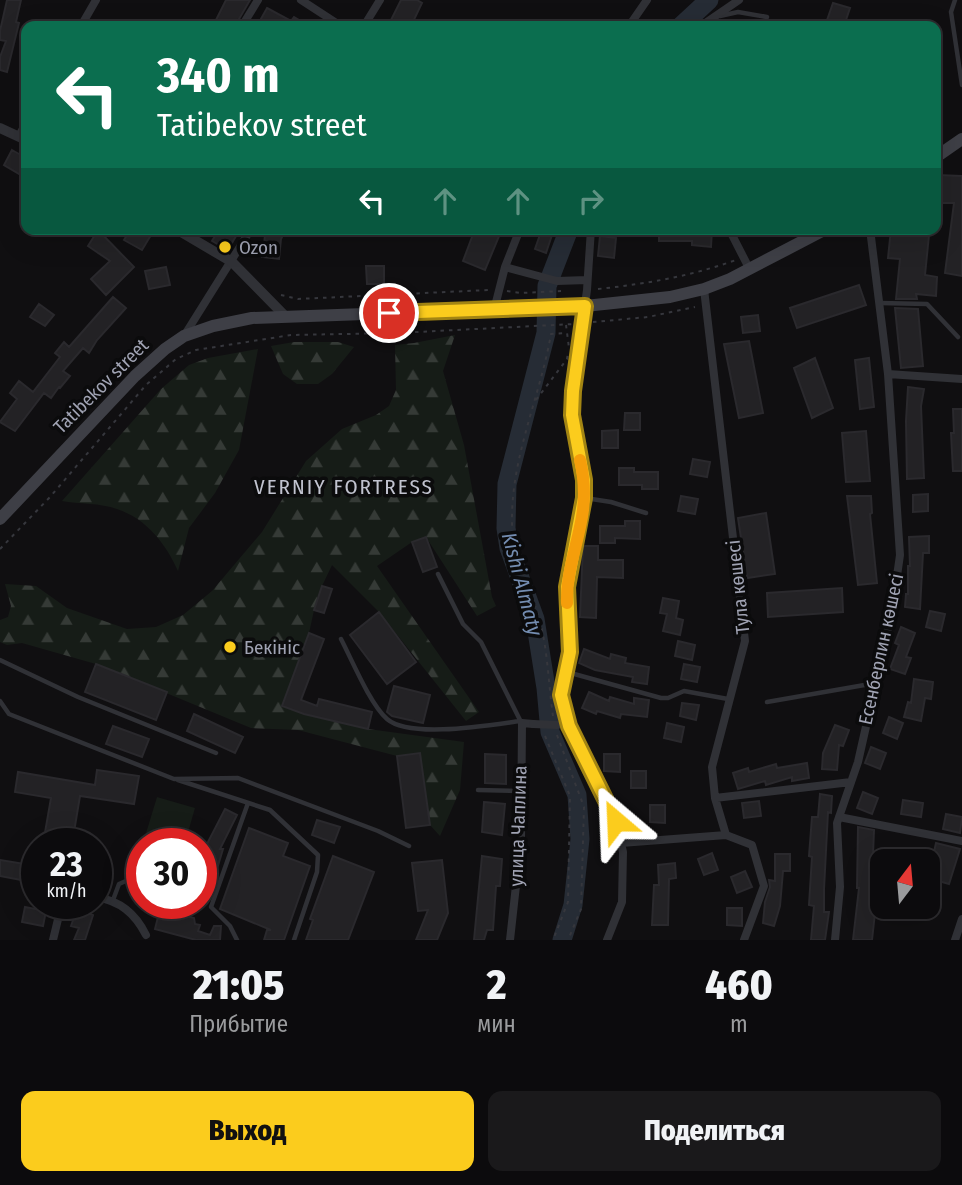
<!DOCTYPE html>
<html lang="ru">
<meta charset="utf-8">
<style>
:root{--surface:#0c0b0d;--page:#1a191b;--text:#f1f3f6;--muted:#9a9b9d;--line:#2c2b2e;--accent:#fbcc1d}
body{margin:0;font-family:"Fira Sans Condensed",sans-serif;background:var(--page);color:var(--text);height:100vh;display:flex;flex-direction:column;font-size:26px;white-space:nowrap}
*{box-sizing:border-box;margin:0}
p{font-size:23px;color:var(--muted)}
.icon{flex:none;width:38px;height:38px;fill:none;stroke:currentColor;stroke-width:2;stroke-linecap:round;stroke-linejoin:round}
.map{position:relative;height:940px;overflow:hidden}
.sheet{display:flex;flex-direction:column;background:var(--surface);flex:1}
.sheet>*{flex:none}
.top-card{position:absolute;left:21px;top:21px;width:920px;height:214px;border-radius:14px;box-shadow:0 7px 28px #0002,0 0 0 2px var(--line);background:#0b6e4f;color:#fff;overflow:hidden}
.needle{width:46px;rotate:16deg}
.buttons{position:absolute;left:870px;top:849px;display:grid;gap:14px}
.buttons a{display:grid;place-items:center;width:70px;height:70px;border-radius:14px;background:var(--surface);box-shadow:0 7px 28px #0002,0 0 0 2px var(--line);font-size:35px}
.speed{position:absolute;left:21px;top:828px;display:flex;gap:14px;font-size:35px;font-weight:700;text-align:center}
.speed>*{display:grid;place-content:center;width:91px;height:91px;border-radius:50%;background:var(--surface);box-shadow:0 7px 28px #0002,0 0 0 2px var(--line);line-height:1}
.speed small{font-size:18px;font-weight:400}
.speed .limit{border:10px solid #d22;background:#fff;color:#111}
.pin{position:absolute;display:grid;place-items:center;width:60px;height:60px;color:#fff;margin:-30px;border:4px solid #fff;border-radius:50%;box-shadow:0 2px 7px #0007}
.me{position:absolute;width:77px;margin:-38px;rotate:334deg;stroke-linejoin:round;filter:drop-shadow(0 0 5px #0008)}
.turn{display:flex;align-items:center;gap:24px;height:147px;padding:0 21px;font-size:32px}
.turn .icon{width:91px;height:91px;stroke-width:2.5}
.turn b{display:block;font-size:49px;line-height:60px}
.lanes{display:flex;align-items:center;height:66px;padding:0 21px;background:#0003;justify-content:center;gap:35px;direction:ltr}
.lanes .off{opacity:.35}
.eta{display:flex;justify-content:space-evenly;align-items:center;height:119px;text-align:center}
.eta b{font-size:42px;font-weight:800;line-height:49px}
.action{display:flex;gap:14px;margin-top:auto;padding:14px 21px}
.action a{flex:1;height:80px;border-radius:14px;background:var(--accent);color:#111;font-size:28px;font-weight:800;line-height:80px;text-align:center}
.action a+a{background:var(--page);color:var(--text)}
.map>svg:first-child{display:block}
.forest{fill:url(#forest-firs)}
.garden{fill:#161c17}
.lines{fill:none;stroke-linecap:round;stroke-linejoin:round}
.river{stroke:#262c35;stroke-width:19}
.building{fill:#232225;stroke:#2a292d;stroke-width:2}
.path{stroke:#36373d;stroke-width:2;stroke-dasharray:3.5 5;stroke-linecap:butt}
.service{stroke:#303136;stroke-width:4.5}
.minor{stroke:#303136;stroke-width:8}
.tertiary{stroke:#303136;stroke-width:10}
.secondary{stroke:#3e3f46;stroke-width:12}
.minor-bridge{stroke:#303136;stroke-width:8}
.route-casing{stroke:#a38513;stroke-width:18}
.route{stroke:#fbcc1d;stroke-width:12}
.slow{stroke:#f59e0b;stroke-width:12}
.poi-dot{fill:#fbcc1d;stroke:#0b0b0c;stroke-width:2.5}
.labels{text-anchor:middle;dominant-baseline:central;stroke-width:7;stroke-linejoin:round;paint-order:stroke}
.poi-label{font-size:19px;fill:#a0a3b3;stroke:#0b0b0c;text-anchor:start}
.street-label{font-size:19px;fill:#a0a3b3;stroke:#0b0b0c}
.neighbourhood-label{font-size:21px;letter-spacing:2px;fill:#c1c3cf;stroke:#0b0b0c}
.water-label{font-size:21px;font-style:italic;fill:#748db1;stroke:#0b0b0c}
</style>
<div class="map">
<svg width="962" height="940" viewBox="0 0 962 940">
<defs>
<pattern id="forest-firs" width="22" height="20" patternUnits="userSpaceOnUse" patternTransform="scale(1.75)"><rect width="22" height="20" fill="#161c17"/><path d="M5 1l3.5 6h-7zM16 11l3.5 6h-7z" fill="#353a36"/></pattern>
</defs>
<rect width="100%" height="100%" fill="#100f11"/>
<path class="forest" d="M455,335L443,371L464,445L492,597L496,606L477,616L426,537L412,542L377,566L479,712L466,721L379,612L332,565L322,586L314,610L309,633L282,706L304,714L368,729L464,742L460,790L440,836L430,825L420,753L397,756L298,730L251,728L96,664L22,643L7,645L0,642V620L8,617L11,606L5,584L36,586L67,608L127,629L156,627L183,615L212,591L262,532L306,461L342,429L376,415L389,406L396,390L395,345L414,343Z
M294,342H338L354,347L332,374L318,384H297L283,374L271,346Z
M258,349L239,450L215,493L189,528L178,571C166,544 147,519 117,509C101,503 79,504 62,501L161,389L189,365L208,358Z"/>
<path class="garden" d="M157,797L195,808L185,843H143Z"/>
<g class="lines">
<path class="river" d="M681,26L709,0
M562,940L573,905L580,839L577,795L550,732L546,688L535,619L509,548L506,528L507,484L546,333L547,286L569,229"/>
</g>
<path class="building" d="M7,0H21L16,22L19,23L7,72L0,70V57L6,41L0,40V31Z
M226,0H250L235,26H213Z
M401,0H417L422,3L411,26H388Z
M833,3L850,8L844,26H825Z
M267,8L291,21L294,17L309,26H257Z
M12,150L26,158V166L21,175L4,165Z
M937,175L962,176V276L945,273L954,203H937Z
M131,229H143L151,235L142,250L124,240Z
M203,229H226L236,236L228,250L212,241L215,236Z
M266,229H286L281,239L279,259L262,257Z
M475,229H502L485,270L463,261Z
M542,229H554L546,253L535,249Z
M659,229H712L711,247L692,245V241H659Z
M891,229H921L929,235L925,275L937,277L936,296L916,294L917,299H896L900,259L888,258Z
M98,230L134,267L106,295L91,279L110,261L88,246Z
M600,236L616,238L614,258L598,256Z
M366,266H384V284H367Z
M166,267L170,285L149,289L145,271Z
M859,285L866,305L797,328L790,308Z
M113,297L126,308L97,340L89,353L83,348L63,371L70,376L60,388L59,387L51,398L44,393L15,431L0,422L17,399L10,393L19,381L33,392L60,357L55,353L64,342L69,347Z
M39,304L54,315L45,326L30,317Z
M895,308L918,309L923,366L901,368Z
M758,315L760,331L743,333L741,317Z
M749,341L763,413L739,418L724,344Z
M815,358L833,408L812,418L794,368Z
M869,358L874,407L860,409L855,360Z
M908,387L924,389L921,406L924,478L907,479L906,421Z
M953,409H962V471H953L951,433H954Z
M625,413H640V430H624Z
M618,430V448H602V431Z
M866,431L870,481L846,482L842,433Z
M693,459L710,462L707,477L690,474Z
M619,468H634V472H658V489H642V485H619Z
M928,494V511L913,512V495Z
M681,496L698,499L695,514L678,511Z
M847,496H871L872,513L870,514L877,583L858,585Z
M766,513L775,574L747,578L738,518Z
M625,521H640V539L615,538V543H600V526H625Z
M929,536V553H923L920,609L905,607L906,594H908V566H910L909,537Z
M426,537L437,567L423,572L412,542Z
M583,546H598V560H623V578L597,577L596,618L580,617Z
M322,586L332,589L324,613L314,610Z
M842,588L843,612L768,617L767,593Z
M663,598L679,601L676,618L683,620L680,635L663,631L667,614L660,613Z
M930,611L945,614L941,631L926,627Z
M379,612L416,662L387,684L350,635Z
M901,627L915,633L906,657L911,658L905,674L890,669L899,645L895,643Z
M309,633L324,639L301,700L317,706L319,699L372,712L368,729L304,714L282,706Z
M678,641L695,645L692,660L675,656Z
M584,649L610,659L611,654L626,658L625,663L649,667L647,684L632,682L633,677L595,670L579,663Z
M96,664L167,692L156,720L85,692Z
M684,664L700,667L697,682L681,679Z
M914,679L933,682L931,699L925,698L921,721L904,717L908,702L911,703Z
M394,686L430,695L423,723L392,716L387,712Z
M589,692L609,701L610,697L634,704V698L649,700L647,717L621,714L620,718L597,711L596,714L582,708Z
M682,703L699,705L696,720L680,716Z
M194,714L243,737L235,753L187,731Z
M889,717L903,723L897,739L883,733Z
M667,723L684,727L681,742L664,738Z
M835,725L849,730L843,746L839,745L837,770L822,769L823,753Z
M113,726L149,739L142,757L106,744Z
M871,747L886,753L880,769L865,763Z
M420,753L430,825L406,828L397,756Z
M485,754L506,755V784L485,783Z
M604,754H620V772L604,771Z
M807,763L809,778L792,781V777L766,785L765,781L738,789L733,773L748,768L749,772L776,764L777,768Z
M97,770L139,776L134,804L80,796L72,844H43L51,798L15,792L18,772L95,785Z
M631,771H646V788H631Z
M863,792L878,798L872,814L857,808Z
M820,794L832,796L831,813L828,812L824,889V912H829L825,940H811L814,906L809,905L812,857L809,856L812,817H818Z
M903,800L923,803L921,817L901,814Z
M759,801L761,816L744,818L742,803Z
M484,802L505,804L502,835L482,832Z
M650,805H665V823L650,822Z
M225,809L237,815L220,849H223L211,889L201,886V848L203,843L207,844Z
M946,814L962,817L960,833L943,829Z
M317,820L340,827L334,843L312,835Z
M858,827L874,830L871,904H876L872,940H853L859,888H857Z
M249,828L288,843L283,856L310,866L284,940H264L267,930H271L220,909Z
M936,843L960,849L949,884L928,878Z
M712,853L718,870L704,875L698,859Z
M775,854H790V871H783L780,906L774,926L763,923L765,902L770,887L769,880L775,881Z
M333,856L374,872L348,940H306L313,920L310,919Z
M482,856L502,859L500,886H496L493,930H487L484,940H474Z
M0,860L37,866V883L0,876Z
M442,860L448,913L437,940H416L428,910L418,911L412,863Z
M675,863L676,878L669,879L668,925H652L654,885H659L658,865Z
M745,871L752,887L737,893L731,877Z
M25,907L46,911L43,926L22,922Z
M727,908H742V926L727,925Z
M77,909L93,915L85,940H74L79,928L71,926Z
M160,909L194,918L195,924L200,925L198,931L210,935L214,926H221L220,940H196L155,929Z"/>
<g class="lines">
<path class="path" d="M598,289C646,284 691,276 736,260
M507,291L521,293L561,291
M281,295L298,299L488,290
M593,322L648,317L695,307
M566,325L569,348
M536,400L567,359L568,353
M0,549L50,497L146,385L176,359L196,350L291,335L397,333L574,324
M553,716C548,682 548,647 538,615C529,585 512,554 512,522C511,457 540,397 551,334L567,333
M557,735L584,807L581,909L568,940
M545,736L570,796L568,902L553,940"/>
<path class="service" d="M955,0L951,12L962,85
M720,16L738,12L767,17
M880,303L927,304L958,337
M585,498L611,502L646,513
M438,574L463,624L481,642L521,722
M341,639C352,660 370,704 387,719C410,739 490,725 520,721
M0,660L78,697L216,753
M567,672L661,698H668L684,691L728,699
M0,701L9,714L174,779L238,778L378,831L409,846
M767,702L876,683
M178,780L270,810L318,855L317,872L294,940
M478,790L522,791
M113,900L119,884L135,877
M237,940L230,926L211,907L248,803"/>
<path class="minor" d="M301,0L341,26
M81,26L96,0
M242,26L258,0
M364,26L380,0
M629,26L647,0
M701,26L739,0
M19,136L26,123
M591,229L587,290L573,391L572,415L584,479V498L567,587L570,652L561,695L569,726L616,822L623,852L622,902L607,940
M729,229L750,270
M505,267L557,281L587,280
M704,289L745,641L712,767L715,798L726,835L752,845L764,886L744,940
M494,310L505,267L520,229
M184,336L251,229
M888,374L962,379
M715,798L851,782
M839,817L962,841
M621,843L726,835
M96,897C120,901 135,913 146,935
M53,940L60,911L66,903
M510,940L521,840L522,723L533,724
M835,940L840,887L837,823L858,762L892,611L900,555L888,374L870,229
M955,940L962,919"/>
<path class="tertiary" d="M0,128L26,140
M176,229L232,262L285,316"/>
<path class="secondary" d="M936,157L962,139
M0,519L135,376L165,349L184,336L213,326L252,318L585,306L670,297L704,289L730,279L826,229"/>
<path class="minor-bridge" d="M533,724L557,725"/>
</g>
<g class="lines">
<defs>
<path id="route" d="M389,313L585,306L573,391L572,415L584,480V498L567,587L570,652L561,695L569,726L616,821"/>
</defs>
<use href="#route" class="route-casing"/>
<use href="#route" class="route"/>
<path class="slow" d="M567,603C566,570 579,542 583,510C585,493 584,477 580,460"/>
</g>
<g class="poi-dot">
<circle cx="225" cy="247" r="7"/>
<circle cx="230" cy="647" r="7"/>
</g>
<g class="labels">
<g class="poi-label">
<text x="239" y="247">Ozon</text>
<text x="244" y="647">Бекініс</text>
</g>
<g class="street-label">
<text transform="translate(101 386) rotate(-45)">Tatibekov street</text>
<text transform="translate(738 587) rotate(-96)">Тула көшесі</text>
<text transform="translate(881 649) rotate(-78)">Есенберлин көшесі</text>
<text transform="translate(518 826) rotate(-88)">улица Чаплина</text>
</g>
<g class="neighbourhood-label">
<text x="344" y="487">VERNIY FORTRESS</text>
</g>
<g class="water-label">
<text transform="translate(522 584) rotate(75)">Kіshі Almaty</text>
</g>
</g>
</svg>
<div class="buttons">
<a><svg class="needle" viewBox="-14 -14 28 28"><path d="M0-13l5 13h-10z" fill="#e53935"/><path d="M0 13l5-13h-10z" fill="#9a9b9d"/></svg></a>
</div>
<div class="speed"><div>23<small>km/h</small></div><div class="limit">30</div></div>
<div class="pin" style="left:389px;top:313px;background:#d93025"><svg class="icon" aria-label="arrive" viewBox="0 0 24 24"><path d="M6 21V4h12l-3 4 3 4H6"/></svg></div>
<svg class="me" style="left:616px;top:821px" viewBox="-20 -20 40 40"><path d="M0-17L14 15 0 8-14 15z" fill="#fbcc1d" stroke="#fff" stroke-width="4"/></svg>
<div class="top-card">
<div class="turn"><svg class="icon" aria-label="left" viewBox="0 0 24 24"><path d="M17 20v-9H6M10 6l-5 5 5 5"/></svg><div><b>340 m</b>Tatibekov street</div></div>
<div class="lanes"><svg class="icon" aria-label="left" viewBox="0 0 24 24"><path d="M17 20v-9H6M10 6l-5 5 5 5"/></svg><svg class="icon off" aria-label="ahead" viewBox="0 0 24 24"><path d="M12 20V5M6 11l6-6 6 6"/></svg><svg class="icon off" aria-label="ahead" viewBox="0 0 24 24"><path d="M12 20V5M6 11l6-6 6 6"/></svg><svg class="icon off" aria-label="right" viewBox="0 0 24 24"><path d="M7 20v-9h11M14 6l5 5-5 5"/></svg></div>
</div>
</div>
<section class="sheet">
<div class="eta">
<div><b>21:05</b><p>Прибытие</p></div>
<div><b>2</b><p>мин</p></div>
<div><b>460</b><p>m</p></div>
</div>
<div class="action"><a>Выход</a><a>Поделиться</a></div>
</section>
